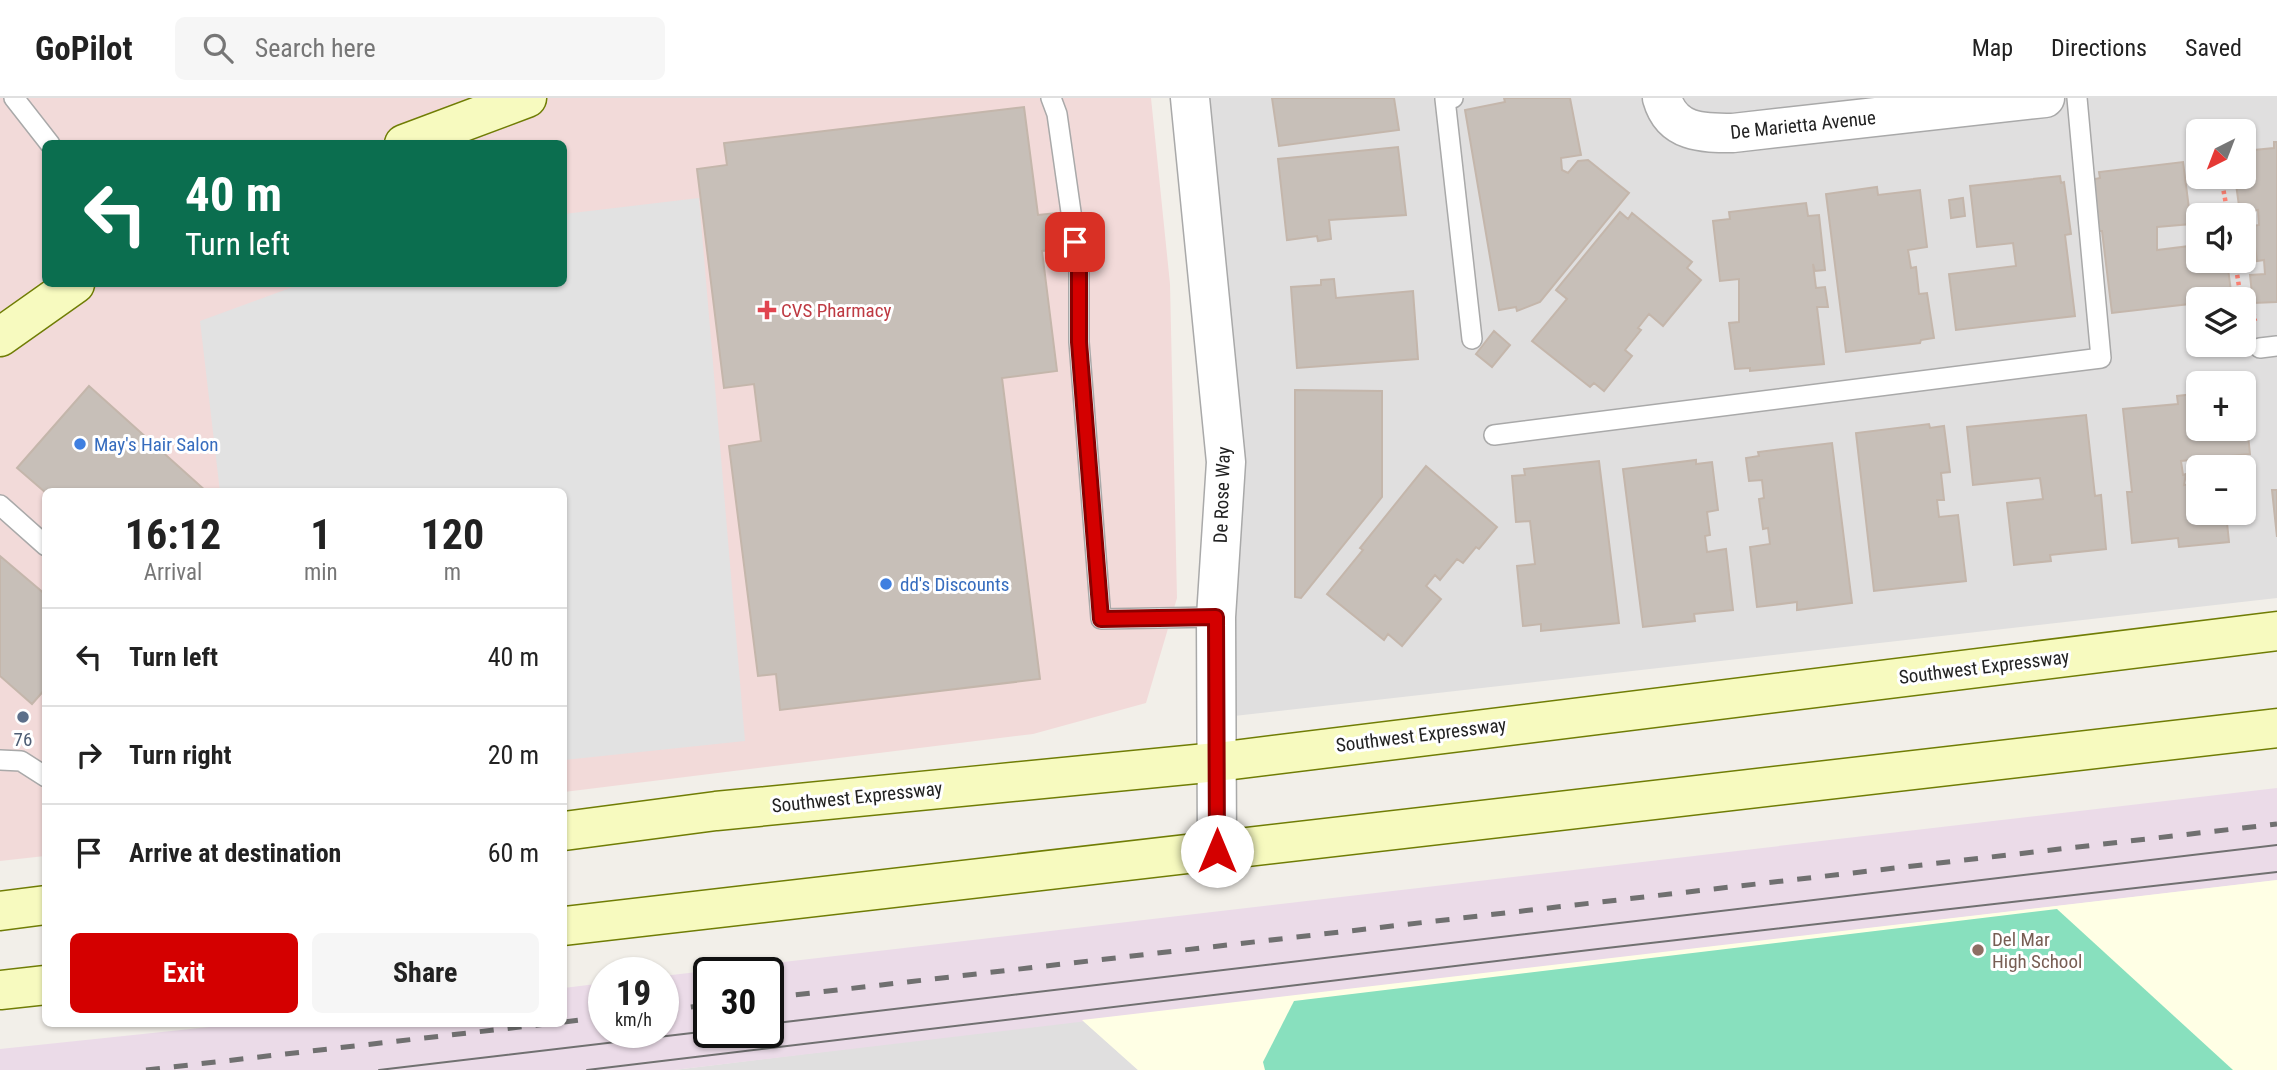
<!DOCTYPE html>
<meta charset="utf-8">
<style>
:root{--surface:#fff;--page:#f6f6f6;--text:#222;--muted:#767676;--line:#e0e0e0;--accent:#d40000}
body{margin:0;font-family:"Roboto Condensed",sans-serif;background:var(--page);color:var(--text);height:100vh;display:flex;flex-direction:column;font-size:26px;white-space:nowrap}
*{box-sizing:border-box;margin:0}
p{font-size:23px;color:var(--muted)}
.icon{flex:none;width:38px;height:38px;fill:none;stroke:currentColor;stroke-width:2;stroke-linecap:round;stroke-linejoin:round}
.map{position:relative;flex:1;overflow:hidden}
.panel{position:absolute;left:42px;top:390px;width:525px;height:539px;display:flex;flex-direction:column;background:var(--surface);border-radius:10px;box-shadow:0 2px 5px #0004}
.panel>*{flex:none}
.hud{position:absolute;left:42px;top:42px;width:525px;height:147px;border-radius:10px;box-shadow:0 2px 5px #0004;background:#0b6e4f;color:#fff;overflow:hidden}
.needle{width:46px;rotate:222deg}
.tools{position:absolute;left:2186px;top:21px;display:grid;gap:14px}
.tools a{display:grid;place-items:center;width:70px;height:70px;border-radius:10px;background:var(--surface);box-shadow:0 2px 5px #0004;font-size:35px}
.speed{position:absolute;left:588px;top:859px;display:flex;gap:14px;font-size:35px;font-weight:700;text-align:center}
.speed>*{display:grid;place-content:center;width:91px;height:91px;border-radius:50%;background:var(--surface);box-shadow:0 2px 5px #0004;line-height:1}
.speed small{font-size:18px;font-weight:400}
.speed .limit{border:4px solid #111;border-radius:10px;background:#fff;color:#111}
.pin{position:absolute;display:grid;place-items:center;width:60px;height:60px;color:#fff;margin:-30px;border-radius:14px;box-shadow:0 4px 10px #0006}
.me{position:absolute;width:77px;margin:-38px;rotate:0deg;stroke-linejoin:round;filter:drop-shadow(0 0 5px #0008)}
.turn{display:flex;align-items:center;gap:24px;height:147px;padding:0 28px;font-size:32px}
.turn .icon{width:91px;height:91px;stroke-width:2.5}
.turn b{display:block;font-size:49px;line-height:60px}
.eta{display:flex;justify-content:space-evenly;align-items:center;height:119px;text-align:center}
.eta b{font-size:42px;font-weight:700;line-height:49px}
.primary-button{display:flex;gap:14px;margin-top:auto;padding:14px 28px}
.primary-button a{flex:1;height:80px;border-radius:10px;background:var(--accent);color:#fff;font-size:28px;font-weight:700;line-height:80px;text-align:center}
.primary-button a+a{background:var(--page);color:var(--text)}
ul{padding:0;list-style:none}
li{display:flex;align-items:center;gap:21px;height:98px;padding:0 28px;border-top:2px solid var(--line)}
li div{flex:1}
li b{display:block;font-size:26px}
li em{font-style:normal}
header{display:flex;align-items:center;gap:42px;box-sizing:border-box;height:98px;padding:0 35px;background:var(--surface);border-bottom:2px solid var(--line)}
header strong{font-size:33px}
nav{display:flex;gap:38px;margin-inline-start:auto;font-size:24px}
.search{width:490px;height:63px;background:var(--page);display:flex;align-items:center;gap:18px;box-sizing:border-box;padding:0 24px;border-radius:10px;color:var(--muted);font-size:26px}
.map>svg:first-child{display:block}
.residential{fill:#e0dfdf;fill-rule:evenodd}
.commercial{fill:#f2dad9;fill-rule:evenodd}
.industrial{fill:#ebdbe8;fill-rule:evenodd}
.education{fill:#ffffe5}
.pitch{fill:#88e0be}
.parking{fill:#e2e2e2}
.building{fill:#c7bfb8;stroke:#c4b6ab;stroke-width:2}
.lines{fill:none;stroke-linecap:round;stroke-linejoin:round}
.lane-casing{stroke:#a9a9a9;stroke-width:22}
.street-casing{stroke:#a9a9a9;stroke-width:41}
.secondary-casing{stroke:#707d05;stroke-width:41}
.path{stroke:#fa8072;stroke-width:4.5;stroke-dasharray:3.5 3.5;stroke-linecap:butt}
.lane{stroke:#fff;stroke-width:19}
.street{stroke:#fff;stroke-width:38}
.secondary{stroke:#f7fabf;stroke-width:38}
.tram{stroke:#707070;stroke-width:2}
.rail{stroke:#707070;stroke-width:5;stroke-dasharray:14 14;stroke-linecap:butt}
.route-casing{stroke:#8a0000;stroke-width:18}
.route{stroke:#d40000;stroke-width:12}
.health-dot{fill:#e0444e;stroke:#fff;stroke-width:2.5}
.shop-dot{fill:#3f7fe0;stroke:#fff;stroke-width:2.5}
.service-dot{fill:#5c6f8a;stroke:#fff;stroke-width:2.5}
.education-dot{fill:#8d6e63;stroke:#fff;stroke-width:2.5}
.labels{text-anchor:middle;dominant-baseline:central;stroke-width:6;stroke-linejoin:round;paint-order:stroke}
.street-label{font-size:19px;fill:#222;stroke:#fff}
.health-label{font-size:19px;fill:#be3a42;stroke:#fff;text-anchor:start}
.shop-label{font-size:19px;fill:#366cbe;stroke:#fff;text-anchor:start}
.service-label{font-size:19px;fill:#4e5e75;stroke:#fff}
.education-label{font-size:19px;fill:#785e54;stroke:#fff;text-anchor:start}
</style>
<header>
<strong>GoPilot</strong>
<div class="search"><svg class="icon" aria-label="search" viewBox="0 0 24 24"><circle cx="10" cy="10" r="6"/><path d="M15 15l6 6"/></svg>Search here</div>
<nav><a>Map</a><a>Directions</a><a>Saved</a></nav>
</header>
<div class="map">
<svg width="2277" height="972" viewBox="0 0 2277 972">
<rect width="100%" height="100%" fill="#f2efe9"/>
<path class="residential" d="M1190,0H2277V500L1234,618ZM2198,33H2244V79H2198ZM2198,117H2244V163H2198ZM2198,201H2244V247H2198ZM2198,285H2244V331H2198ZM2198,369H2244V415H2198Z
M1082,922L1138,972H674Z"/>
<path class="commercial" d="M0,0H1151L1170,186L1177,500L1146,605L1033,636L564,694V394H46L45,758L0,763ZM46,46H564V186H46Z"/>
<path class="industrial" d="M2277,690V782L674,972H0V951L238,926H564V890L604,885V934H663V878ZM709,875H768V934H709Z"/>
<path class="education" d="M2277,782V972H1138L1082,922Z"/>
<path class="pitch" d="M2057,811L2233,972H1265L1263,964L1294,903Z"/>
<path class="parking" d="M699,100L745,643L564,662V394H220L200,223L301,186H564V116Z"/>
<path class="building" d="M1272,0H1394L1399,32L1279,48Z
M1504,0H1570L1581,57L1561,60L1562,72L1568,75L1578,63L1588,62L1629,95L1540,204L1517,213L1516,209L1499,212L1465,12L1505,4Z
M1024,9L1038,117L1056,115L1061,151L1042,153L1057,273L1002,280L1040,581L780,612L776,576L758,578L729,348L761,343L754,286L724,290L697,71L727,67L724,45Z
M2274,44H2277V204L2253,205L2250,177L2265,176L2264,162L2257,163L2252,128L2259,127L2258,112L2240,115L2235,79H2244V53L2274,50Z
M1398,49L1406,117L1329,122L1331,141L1318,143L1317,138L1287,142L1278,61Z
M2183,64L2191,126L2157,129V152L2198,147V163H2227L2232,201H2198V205L2112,215L2102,133H2096L2090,82L2100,80L2099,74Z
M2060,78L2061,85L2064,84L2071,136L2065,137L2075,218L1956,232L1949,176L2016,168L2013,145L1977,149L1970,88Z
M1877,89L1878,97L1920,92L1927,149L1908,152L1911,170L1916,169L1919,196L1927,195L1934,240L1921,242L1920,245L1846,254L1826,96Z
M1963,100L1965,118L1951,120L1949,102Z
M1806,105L1808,118L1819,117L1825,172L1815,173L1813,166L1816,190L1825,189L1828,209H1817L1824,266L1750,273V270L1735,271L1729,225L1739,224V181L1720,183L1713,123L1730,121L1729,114Z
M1620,114L1628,121L1632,115L1692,164L1687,170L1701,182L1663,228L1649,216L1638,230L1641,232L1625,252L1632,258L1604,293L1594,285L1590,289L1532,243L1567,201L1556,192Z
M1334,181L1336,200L1413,193L1418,261L1297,270L1291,189L1321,187V182Z
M1494,233L1510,247L1492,269L1476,256Z
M89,288L207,394L46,395L17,370Z
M1295,292L1382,293V399L1301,500L1295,499Z
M2194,296L2195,304L2198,303V331H2244V299L2250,356L2181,363L2183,377L2186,376L2184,387L2198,385V415H2226L2229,444L2179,449L2178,440L2132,445L2127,394H2132L2123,311L2178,306L2177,298Z
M2086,317L2095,398L2101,397L2106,451L2050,457L2051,463L2014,467L2007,405L2043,401L2040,380L1973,387L1967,329Z
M1929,326L1930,330L1944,328L1950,374L1941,375L1944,402H1937L1939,419L1958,417L1966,483L1874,493L1856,335Z
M1832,345L1852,505L1797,512V504L1757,509L1750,449L1770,446L1768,430L1763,431L1759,401L1764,400L1762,382L1749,383L1746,360L1759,358L1758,354Z
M1696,362V366L1712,364L1718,412L1707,414L1710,437L1705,438L1707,454L1726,451L1733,512L1694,516L1695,523L1643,529L1623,371Z
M1599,363L1619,525L1541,533V526L1523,528L1517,468L1535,466L1530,423L1516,424L1512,378L1525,377L1524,371Z
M1426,368L1497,429L1479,451L1476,449L1463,465L1457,461L1440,482L1435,477L1426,488L1441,501L1402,548L1388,536L1384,542L1327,496L1363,452L1360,450Z
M2272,392H2277V439Z
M0,458L46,497V590L32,606L0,578Z"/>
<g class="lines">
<defs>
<path id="lane" d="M14,0L50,46
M1051,0L1057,16L1079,170V244L1101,521L1216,519
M1453,0L1445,1L1472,241
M2260,250L2277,248
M1494,337L2101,260L2077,0
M0,407L46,448
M0,662L21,663L46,679"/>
<path id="street" d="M1190,0L1226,364L1216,519L1217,753
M1662,0C1672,35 1702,35 1733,35L2045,0"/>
<path id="secondary" d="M404,46L527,0
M0,239L75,186
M564,733L716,713L1217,664L2277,533
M0,813L46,807
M564,828L2277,630
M0,892L46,887"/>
</defs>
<use href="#lane" class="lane-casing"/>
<use href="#street" class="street-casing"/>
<use href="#secondary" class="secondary-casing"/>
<path class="path" d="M2208,24L2210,33
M2221,79L2228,117
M2235,163L2241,201
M2244,204L2253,212L2255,223"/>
<use href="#lane" class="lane"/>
<use href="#street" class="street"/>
<use href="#secondary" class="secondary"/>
<path class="tram" d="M768,926L2277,747
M379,972L709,933
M587,972L1598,851L2277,774"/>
<path class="rail" d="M768,900L2277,726
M663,912L709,907
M564,924L604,919
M146,972L546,926"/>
</g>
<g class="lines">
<defs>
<path id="route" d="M1075,144L1079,170V244L1101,521L1216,519L1217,753"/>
</defs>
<use href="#route" class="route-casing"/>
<use href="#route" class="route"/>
</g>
<path class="health-dot" d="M763.5 201.5h7v7h7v7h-7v7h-7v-7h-7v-7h7z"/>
<g class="shop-dot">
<circle cx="80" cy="346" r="7"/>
<circle cx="886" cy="486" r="7"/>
</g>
<circle class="service-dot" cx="23" cy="619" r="7"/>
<circle class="education-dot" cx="1978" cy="852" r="7"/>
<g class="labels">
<g class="street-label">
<text transform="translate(1803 27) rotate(-6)">De Marietta Avenue</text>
<text transform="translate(1222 397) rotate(-88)">De Rose Way</text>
<text transform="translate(1984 569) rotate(-7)">Southwest Expressway</text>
<text transform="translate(1421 637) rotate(-7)">Southwest Expressway</text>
<text transform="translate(857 699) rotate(-6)">Southwest Expressway</text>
</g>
<g class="health-label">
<text x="781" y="212">CVS Pharmacy</text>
</g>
<g class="shop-label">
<text x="94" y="346">May's Hair Salon</text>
<text x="900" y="486">dd's Discounts</text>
</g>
<g class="service-label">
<text x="23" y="641">76</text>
</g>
<g class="education-label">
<text x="1992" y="841">Del Mar<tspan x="1992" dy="22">High School</tspan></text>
</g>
</g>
</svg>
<div class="tools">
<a><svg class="needle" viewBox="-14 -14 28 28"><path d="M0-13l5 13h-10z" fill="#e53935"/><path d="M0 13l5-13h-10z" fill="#767676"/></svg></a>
<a><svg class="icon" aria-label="sound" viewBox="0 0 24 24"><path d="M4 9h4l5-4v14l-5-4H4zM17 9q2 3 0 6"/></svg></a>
<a><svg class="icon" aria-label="layers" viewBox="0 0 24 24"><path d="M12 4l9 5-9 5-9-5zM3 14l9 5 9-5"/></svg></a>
<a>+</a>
<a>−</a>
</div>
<div class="speed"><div>19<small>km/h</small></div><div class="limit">30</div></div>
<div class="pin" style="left:1075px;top:144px;background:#d93025"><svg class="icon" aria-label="arrive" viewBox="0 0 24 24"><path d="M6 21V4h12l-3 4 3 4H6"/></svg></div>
<svg class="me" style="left:1217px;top:753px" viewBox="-20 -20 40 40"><circle r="19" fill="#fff"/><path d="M0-13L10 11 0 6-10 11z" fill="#d40000"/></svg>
<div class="hud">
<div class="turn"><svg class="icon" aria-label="left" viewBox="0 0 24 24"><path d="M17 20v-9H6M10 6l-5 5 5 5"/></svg><div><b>40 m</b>Turn left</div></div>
</div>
<section class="panel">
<div class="eta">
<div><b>16:12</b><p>Arrival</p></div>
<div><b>1</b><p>min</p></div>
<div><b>120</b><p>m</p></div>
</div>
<ul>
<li><svg class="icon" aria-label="left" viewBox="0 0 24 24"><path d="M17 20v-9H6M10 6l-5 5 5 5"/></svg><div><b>Turn left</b></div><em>40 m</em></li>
<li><svg class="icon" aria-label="right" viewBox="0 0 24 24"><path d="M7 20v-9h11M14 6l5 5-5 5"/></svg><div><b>Turn right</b></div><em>20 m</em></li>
<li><svg class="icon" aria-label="arrive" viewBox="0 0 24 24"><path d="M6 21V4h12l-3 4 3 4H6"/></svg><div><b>Arrive at destination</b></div><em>60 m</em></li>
</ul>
<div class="primary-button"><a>Exit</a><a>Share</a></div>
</section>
</div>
